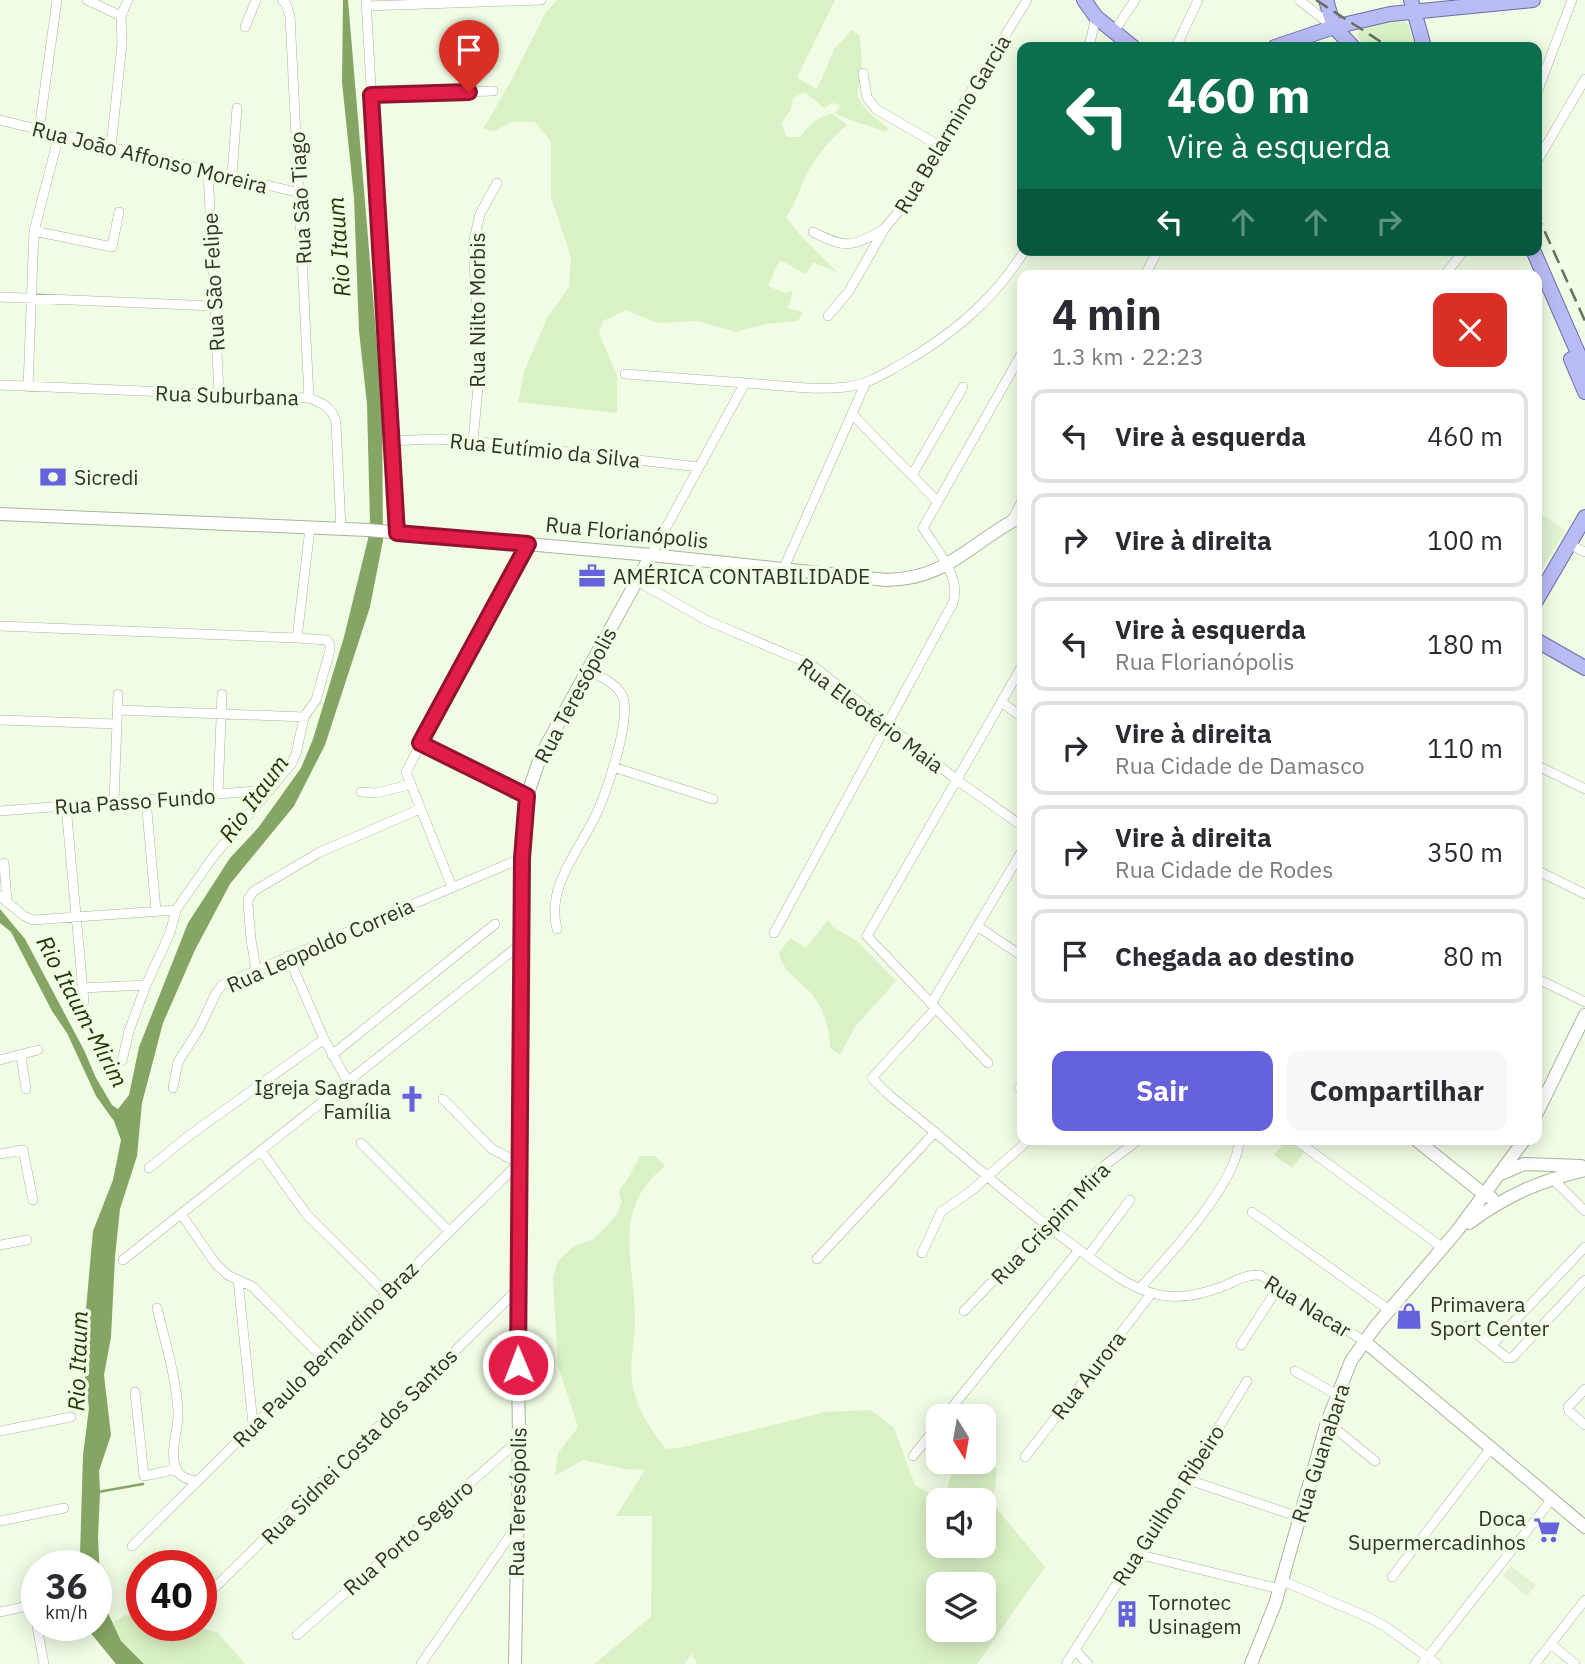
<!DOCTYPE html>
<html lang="pt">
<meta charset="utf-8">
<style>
:root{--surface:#fff;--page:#f7f7f7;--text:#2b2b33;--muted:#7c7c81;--line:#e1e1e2;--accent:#6662db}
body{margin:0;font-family:"IBM Plex Sans",sans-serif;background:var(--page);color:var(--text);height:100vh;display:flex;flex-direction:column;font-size:26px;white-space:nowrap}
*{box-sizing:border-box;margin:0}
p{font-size:23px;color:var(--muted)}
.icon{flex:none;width:38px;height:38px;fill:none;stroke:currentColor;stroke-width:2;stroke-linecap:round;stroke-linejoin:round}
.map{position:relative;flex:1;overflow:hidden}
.panel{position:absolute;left:1017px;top:270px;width:525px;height:875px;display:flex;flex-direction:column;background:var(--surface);border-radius:14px;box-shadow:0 4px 18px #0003}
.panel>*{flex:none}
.guide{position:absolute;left:1017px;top:42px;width:525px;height:214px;border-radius:14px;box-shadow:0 4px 18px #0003;background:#0b6e4f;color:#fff;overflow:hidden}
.needle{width:46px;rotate:169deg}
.controls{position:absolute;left:926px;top:1404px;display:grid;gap:14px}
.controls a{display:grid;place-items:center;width:70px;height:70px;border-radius:14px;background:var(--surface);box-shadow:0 4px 18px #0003;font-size:35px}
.speed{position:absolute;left:21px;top:1550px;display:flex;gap:14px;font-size:35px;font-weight:700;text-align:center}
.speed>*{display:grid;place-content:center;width:91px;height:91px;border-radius:50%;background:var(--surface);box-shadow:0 4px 18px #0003;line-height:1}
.speed small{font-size:18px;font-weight:400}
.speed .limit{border:10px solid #d22;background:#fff;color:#111}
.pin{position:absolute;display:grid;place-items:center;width:60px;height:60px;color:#fff;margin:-72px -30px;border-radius:50% 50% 50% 0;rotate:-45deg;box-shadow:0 0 7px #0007}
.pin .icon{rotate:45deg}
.me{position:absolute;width:77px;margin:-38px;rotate:359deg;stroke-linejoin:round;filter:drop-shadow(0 0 5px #0008)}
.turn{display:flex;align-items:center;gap:24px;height:147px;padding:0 35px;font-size:32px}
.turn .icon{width:91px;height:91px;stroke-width:2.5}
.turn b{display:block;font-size:49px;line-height:60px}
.lanes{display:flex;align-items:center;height:66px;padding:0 35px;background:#0003;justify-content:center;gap:35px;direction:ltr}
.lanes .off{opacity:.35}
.round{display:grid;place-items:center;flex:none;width:74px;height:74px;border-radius:14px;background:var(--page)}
.head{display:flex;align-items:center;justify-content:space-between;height:119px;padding:0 35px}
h1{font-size:42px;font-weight:700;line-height:52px}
.button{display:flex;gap:14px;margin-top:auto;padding:14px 35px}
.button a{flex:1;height:80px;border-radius:14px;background:var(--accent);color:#fff;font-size:28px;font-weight:700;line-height:80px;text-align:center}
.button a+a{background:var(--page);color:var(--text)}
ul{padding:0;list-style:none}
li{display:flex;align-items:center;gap:21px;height:94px;margin:0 14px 10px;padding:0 21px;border:4px solid var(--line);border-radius:14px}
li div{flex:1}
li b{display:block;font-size:26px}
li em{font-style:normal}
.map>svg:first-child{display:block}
.built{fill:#e2f3d4}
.green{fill:#daf1c5;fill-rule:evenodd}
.water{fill:#85a564}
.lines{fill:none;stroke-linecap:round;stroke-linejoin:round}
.stream{stroke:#85a564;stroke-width:2.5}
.street-casing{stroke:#a8b49d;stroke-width:10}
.secondary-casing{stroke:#a8b49d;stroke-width:14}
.primary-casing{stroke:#6a6eaa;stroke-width:16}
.street{stroke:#fff;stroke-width:9}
.secondary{stroke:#fff;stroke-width:12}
.primary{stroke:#b9bbf5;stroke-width:14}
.rail{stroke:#676f60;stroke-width:2.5;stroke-dasharray:14 7;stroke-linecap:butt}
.route-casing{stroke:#92132f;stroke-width:18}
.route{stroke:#e11d48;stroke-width:12}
.labels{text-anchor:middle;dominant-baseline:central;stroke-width:7;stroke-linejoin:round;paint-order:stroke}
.street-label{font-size:21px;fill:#2e3329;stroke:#f0fde4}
.poi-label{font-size:21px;fill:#2e3329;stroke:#f0fde4;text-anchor:start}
.water-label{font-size:23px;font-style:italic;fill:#233705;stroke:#f0fde4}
</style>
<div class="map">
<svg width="1585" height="1664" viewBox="0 0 1585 1664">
<rect width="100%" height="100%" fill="#f0fde4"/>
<path class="built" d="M1537,511L1566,530L1537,577Z
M1511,1566L1536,1585L1527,1596L1503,1576Z"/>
<path class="green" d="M557,0H835L797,78L817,89L835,48L852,30L860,36L862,66L857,96L867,111L889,129L884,132C868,124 850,122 835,113L841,105L832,103L824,108L805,92L793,98L791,109L781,124L787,137H800C809,125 816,117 832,114L847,125C827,142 814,159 803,182C797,195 795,206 786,217L802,237L838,273L813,262L806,274L780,260L768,286L784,293L793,291L788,308L803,312L798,321L766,324L736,332L697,321L657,323L626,310L603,321L599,333L617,375V413L518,402L524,372L547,318L569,287L571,257L551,197V142L535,122H511L495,131L483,129L511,81L546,12Z
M1401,18L1408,24L1415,47H1366L1357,36L1361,27Z
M828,920L833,927L857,941L896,981L855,1027L840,1055L830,1048C830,1028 823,1006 809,991C797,978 783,972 779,953L790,938L806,948Z
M1287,1139L1304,1152L1292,1168L1274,1155Z
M640,1156H655L665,1166C611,1210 634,1258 635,1317C636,1340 628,1364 633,1387C637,1410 652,1431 666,1449L684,1447L825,1412L871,1410L894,1428L915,1485L942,1500H938V1545H984V1500H944L955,1461H978L997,1469L993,1504L1045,1567L977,1664H697L692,1654L684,1664H594L651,1617L652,1516H616L645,1470L625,1469L583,1460L555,1476L558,1453L578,1427L558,1366L553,1278L558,1261L574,1246L592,1240L603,1230L617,1214L622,1201L619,1195L620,1189L627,1180ZM938,1584H984V1629H938Z
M125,1615L142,1617V1626H194L218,1633L245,1664H144L121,1641L111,1624Z"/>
<path class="water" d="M343,0H348L382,404L383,540L370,607L325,745L294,806L230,884L195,950L163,1023L142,1103L137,1156L120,1209L115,1257L111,1337L104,1375L111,1435L99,1471L100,1492L98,1538L101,1598L121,1641L144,1664H116L85,1626H96V1566H82L80,1555L83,1455L89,1408L82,1354L93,1231L113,1180L121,1140L114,1121L96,1096L67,1033L52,1011L11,932L0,923V909L25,939L84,1050L96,1078L112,1105L118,1109L129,1095L139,1047L188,923L230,858L258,828L301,768L313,739L344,637L368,539L370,523L367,404L359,331L354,198L342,82Z"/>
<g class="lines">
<path class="stream" d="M98,1492L143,1484"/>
<defs>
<path id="street" d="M87,0L121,16
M282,0L286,4L290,16L309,398
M366,0L397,533
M1299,0L1332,26
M367,6L541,0
M245,27L256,0
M1113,33L1135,0
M1089,47L1096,17
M1176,47L1198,0
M863,73L867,97L876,109L938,145
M371,95L493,91
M1536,95L1572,0
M0,120L300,193
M39,130L57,0
M111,147L122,44L121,16L128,0
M1536,163L1585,79
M208,170L219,394
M232,176L237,108
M34,231L112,247L119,212
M813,232C846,249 852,247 884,229
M1145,275L1158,250
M1445,275L1464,250
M0,297L214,306
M828,316L849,291L885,228L918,188L938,145L1027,0
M625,374L745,383
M0,385L309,398C323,403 332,408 336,422L341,529
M28,387L34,231L59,135
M852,414L938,502
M392,441L433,439L473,441L699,467
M473,441L480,365L473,244L480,214L497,183
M912,475L963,387
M1011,522L1022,501
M1569,544L1585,552
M651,555L745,383C778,385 814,391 846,387C865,385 880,376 896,367C948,338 993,302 1025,250
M783,570L866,382
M637,581L706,620L812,665L957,780L1022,826
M0,626L297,638L310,528
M1001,702L1022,717
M118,710L304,717
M0,720L117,724
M420,743L527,796
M1536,765L1585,789
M613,767L713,799
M361,792L375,793L410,785
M218,794L222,694
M146,800L156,911
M114,802L118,694
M66,806L84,1002
M0,811L270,790
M4,863L7,902
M1536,870L1585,894
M452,887L406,772L529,544
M0,896L24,916L33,920L176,910
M977,926L1022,956
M557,929C546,888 577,853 594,819C605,797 633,717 622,695C615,682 599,676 587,670
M774,933L953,603C962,577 936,549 923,528L1022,353
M288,956L324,1039L348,1082
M256,969L251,940L248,904V899L254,891L318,853L420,809
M1536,978L1585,1002
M81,988L146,985
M931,1004L1022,851
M936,1008L872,1078L890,1096C957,1148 1018,1206 1086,1255C1110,1272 1136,1293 1167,1296C1186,1298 1206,1293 1224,1286C1236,1281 1246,1274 1260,1275L1364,1341
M332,1055L495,924
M21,1056L26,1089
M0,1060L38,1050
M122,1061L129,1031L146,985L170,933L176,910L213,857L291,764L296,754L304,717L316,700L330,650V645L327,640L297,638
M988,1063L867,936L1022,666
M173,1088L178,1062L199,1029L216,993L222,985L522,858
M1019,1088L1022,1084
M1297,1141L1443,1248
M361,1143L449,1231
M261,1151L307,1215L386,1293
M0,1154L23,1150L33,1200
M149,1168L187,1137L324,1039
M1552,1178L1585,1211
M1252,1212L1389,1310
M181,1214L216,1264L228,1275L253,1287L322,1357
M0,1245L27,1240
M922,1253L941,1212L971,1191L1030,1139
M1088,1256L1130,1200
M817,1259L935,1132
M123,1260L521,944
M238,1280L253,1424
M1139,1289C1167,1258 1240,1180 1239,1139
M157,1308C165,1342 176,1376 178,1411C179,1428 170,1449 175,1466C178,1476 186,1479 195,1481
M964,1311L1101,1168L1140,1139
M1467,1326L1507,1358H1512L1585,1280
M1241,1345L1279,1286
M1492,1345L1585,1247
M1295,1371L1337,1395
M1585,1389L1568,1407L1569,1411L1585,1425
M135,1392L144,1476L177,1469
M945,1416L1079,1250
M1327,1422L1375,1461
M0,1431L71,1417
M913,1456L938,1425
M1025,1457L1151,1294
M1186,1479L1299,1517
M0,1521L64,1508
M132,1546L519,1163L492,1149L443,1099
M1141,1555L1280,1589
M1392,1577L1491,1448
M1283,1581L1370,1618L1386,1627L1437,1664
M201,1601L517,1290
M0,1612L32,1605L37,1624
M37,1626L44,1664
M297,1635L519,1440
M1551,1644L1575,1664
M1075,1650L1088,1664
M421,1664L516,1527
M1066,1664L1127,1568L1141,1555L1247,1381
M1422,1664L1552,1499
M1535,1664L1585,1600"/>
<path id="secondary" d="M0,514L368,530L651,555L886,580C949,579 970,542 1022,516
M1536,1115L1585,1015
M1415,1139L1485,1195L1492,1198
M1503,1173L1524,1164L1581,1166
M1469,1223C1507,1195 1539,1181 1585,1170
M1364,1341L1585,1527
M515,1664L519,1440L517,1290L522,858L527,796L541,755L651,555
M1251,1664L1275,1604L1327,1422L1351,1361L1375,1327L1457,1231L1525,1139"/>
<path id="primary" d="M1084,0L1096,17L1133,47
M1326,0L1334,27L1353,47
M1411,0L1424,47
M1275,47L1334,27L1390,14L1533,0
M1533,250L1585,369
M1571,359L1585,392
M1536,601L1585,517
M1536,640L1585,668"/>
</defs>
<use href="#street" class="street-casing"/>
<use href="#secondary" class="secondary-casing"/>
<use href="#primary" class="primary-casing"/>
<use href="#street" class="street"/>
<use href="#secondary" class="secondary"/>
<use href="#primary" class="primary"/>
<path class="rail" d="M1316,0L1389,47
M1536,212L1585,321"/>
</g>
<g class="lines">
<defs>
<path id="route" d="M469,92L371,95L397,533L528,544L420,743L527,796L522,858L518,1365"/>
</defs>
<use href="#route" class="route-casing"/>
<use href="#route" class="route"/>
</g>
<defs>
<symbol id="bank-bare" viewBox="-9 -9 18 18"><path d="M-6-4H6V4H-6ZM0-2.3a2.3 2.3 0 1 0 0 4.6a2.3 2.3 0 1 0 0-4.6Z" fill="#6662db" stroke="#f0fde4" stroke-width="2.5" paint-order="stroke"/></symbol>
<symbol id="office-bare" viewBox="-9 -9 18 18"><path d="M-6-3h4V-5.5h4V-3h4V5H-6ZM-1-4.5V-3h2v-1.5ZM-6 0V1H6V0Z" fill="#6662db" stroke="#f0fde4" stroke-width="2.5" paint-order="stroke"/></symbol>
<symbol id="church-bare" viewBox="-9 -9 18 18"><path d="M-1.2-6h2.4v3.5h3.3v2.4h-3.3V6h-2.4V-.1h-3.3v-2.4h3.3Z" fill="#6662db" stroke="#f0fde4" stroke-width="2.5" paint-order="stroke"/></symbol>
<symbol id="shop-bare" viewBox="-9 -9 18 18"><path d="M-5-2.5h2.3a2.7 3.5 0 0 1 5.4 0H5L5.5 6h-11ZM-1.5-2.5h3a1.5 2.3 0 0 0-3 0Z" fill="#6662db" stroke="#f0fde4" stroke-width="2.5" paint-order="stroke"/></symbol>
<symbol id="supermarket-bare" viewBox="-9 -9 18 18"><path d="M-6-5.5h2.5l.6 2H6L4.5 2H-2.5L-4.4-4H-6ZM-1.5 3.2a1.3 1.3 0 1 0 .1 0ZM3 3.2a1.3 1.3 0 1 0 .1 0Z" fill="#6662db" stroke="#f0fde4" stroke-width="2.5" paint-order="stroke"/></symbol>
<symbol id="building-bare" viewBox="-9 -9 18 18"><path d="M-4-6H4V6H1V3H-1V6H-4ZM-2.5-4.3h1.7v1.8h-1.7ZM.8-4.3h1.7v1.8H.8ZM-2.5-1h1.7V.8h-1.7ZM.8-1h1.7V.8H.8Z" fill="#6662db" stroke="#f0fde4" stroke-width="2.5" paint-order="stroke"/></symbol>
</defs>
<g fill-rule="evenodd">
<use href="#bank-bare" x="34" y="458" width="38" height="38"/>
<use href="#office-bare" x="573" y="557" width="38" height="38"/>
<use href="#church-bare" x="393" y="1080" width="38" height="38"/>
<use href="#shop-bare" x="1390" y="1297" width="38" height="38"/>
<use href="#supermarket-bare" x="1528" y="1511" width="38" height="38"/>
<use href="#building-bare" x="1108" y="1595" width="38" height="38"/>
</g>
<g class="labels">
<g class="street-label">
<text transform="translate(952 124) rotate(-59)">Rua Belarmino Garcia</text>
<text transform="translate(150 157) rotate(14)">Rua João Affonso Moreira</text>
<text transform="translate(300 198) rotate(-93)">Rua São Tiago</text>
<text transform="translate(213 282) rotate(-93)">Rua São Felipe</text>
<text transform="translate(477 310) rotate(-90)">Rua Nilto Morbis</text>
<text transform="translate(227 395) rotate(2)">Rua Suburbana</text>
<text transform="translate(545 450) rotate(6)">Rua Eutímio da Silva</text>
<text transform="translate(627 532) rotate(6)">Rua Florianópolis</text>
<text transform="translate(575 695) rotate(-62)">Rua Teresópolis</text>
<text transform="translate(871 715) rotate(37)">Rua Eleotério Maia</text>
<text transform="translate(135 801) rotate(-4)">Rua Passo Fundo</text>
<text transform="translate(320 945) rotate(-24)">Rua Leopoldo Correia</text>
<text transform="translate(1050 1223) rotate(-46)">Rua Crispim Mira</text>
<text transform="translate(1308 1306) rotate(32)">Rua Nacar</text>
<text transform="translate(325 1354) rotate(-45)">Rua Paulo Bernardino Braz</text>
<text transform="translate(1088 1375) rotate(-52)">Rua Aurora</text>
<text transform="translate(359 1446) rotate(-45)">Rua Sidnei Costa dos Santos</text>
<text transform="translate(1320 1453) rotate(-72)">Rua Guanabara</text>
<text transform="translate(517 1502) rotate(-89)">Rua Teresópolis</text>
<text transform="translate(1168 1505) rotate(-57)">Rua Guilhon Ribeiro</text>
<text transform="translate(408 1537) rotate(-41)">Rua Porto Seguro</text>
</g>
<g class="poi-label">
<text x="74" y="477">Sicredi</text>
<text x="613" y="576">AMÉRICA CONTABILIDADE</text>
<text x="391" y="1087" text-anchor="end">Igreja Sagrada<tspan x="391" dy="24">Família</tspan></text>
<text x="1430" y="1304">Primavera<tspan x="1430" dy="24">Sport Center</tspan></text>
<text x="1526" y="1518" text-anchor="end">Doca<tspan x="1526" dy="24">Supermercadinhos</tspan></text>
<text x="1148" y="1602">Tornotec<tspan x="1148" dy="24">Usinagem</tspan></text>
</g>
<g class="water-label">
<text transform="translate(338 247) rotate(-94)">Rio Itaum</text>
<text transform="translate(253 798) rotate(-54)">Rio Itaum</text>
<text transform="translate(83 1011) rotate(62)">Rio Itaum-Mirim</text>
<text transform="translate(77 1361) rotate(-88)">Rio Itaum</text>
</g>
</g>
</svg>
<div class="controls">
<a><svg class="needle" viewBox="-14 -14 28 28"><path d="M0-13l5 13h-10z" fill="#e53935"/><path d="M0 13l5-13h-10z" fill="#7c7c81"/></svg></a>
<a><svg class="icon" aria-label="sound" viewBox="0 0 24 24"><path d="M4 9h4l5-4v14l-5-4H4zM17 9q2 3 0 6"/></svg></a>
<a><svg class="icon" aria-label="layers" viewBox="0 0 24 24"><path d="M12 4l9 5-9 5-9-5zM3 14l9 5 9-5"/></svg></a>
</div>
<div class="speed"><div>36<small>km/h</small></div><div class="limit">40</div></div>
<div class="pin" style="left:469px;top:92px;background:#d93025"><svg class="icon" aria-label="arrive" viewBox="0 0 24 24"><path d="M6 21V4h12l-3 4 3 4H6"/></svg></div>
<svg class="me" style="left:518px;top:1365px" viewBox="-20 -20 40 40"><circle r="17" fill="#e11d48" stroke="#fff" stroke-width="3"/><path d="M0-11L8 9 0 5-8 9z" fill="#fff"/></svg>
<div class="guide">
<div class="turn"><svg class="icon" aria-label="left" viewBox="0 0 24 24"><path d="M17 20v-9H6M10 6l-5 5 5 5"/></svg><div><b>460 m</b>Vire à esquerda</div></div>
<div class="lanes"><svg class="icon" aria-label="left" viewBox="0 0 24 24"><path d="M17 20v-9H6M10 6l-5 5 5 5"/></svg><svg class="icon off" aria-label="ahead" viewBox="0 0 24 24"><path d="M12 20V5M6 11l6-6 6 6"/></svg><svg class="icon off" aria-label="ahead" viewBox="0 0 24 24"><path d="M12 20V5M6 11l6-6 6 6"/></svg><svg class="icon off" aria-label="right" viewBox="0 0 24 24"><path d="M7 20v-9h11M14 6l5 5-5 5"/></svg></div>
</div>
<section class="panel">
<div class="head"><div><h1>4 min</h1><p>1.3 km · 22:23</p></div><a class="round" style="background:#d93025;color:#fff"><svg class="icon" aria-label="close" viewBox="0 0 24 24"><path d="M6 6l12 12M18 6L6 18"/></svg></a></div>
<ul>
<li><svg class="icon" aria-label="left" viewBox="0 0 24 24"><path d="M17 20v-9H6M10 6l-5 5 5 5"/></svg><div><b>Vire à esquerda</b></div><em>460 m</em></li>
<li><svg class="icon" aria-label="right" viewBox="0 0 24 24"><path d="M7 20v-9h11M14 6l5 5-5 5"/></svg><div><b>Vire à direita</b></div><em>100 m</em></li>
<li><svg class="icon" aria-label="left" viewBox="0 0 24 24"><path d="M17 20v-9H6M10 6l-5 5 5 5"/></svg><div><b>Vire à esquerda</b><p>Rua Florianópolis</p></div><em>180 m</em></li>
<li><svg class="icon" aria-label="right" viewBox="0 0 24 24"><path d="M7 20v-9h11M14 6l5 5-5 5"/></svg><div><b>Vire à direita</b><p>Rua Cidade de Damasco</p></div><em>110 m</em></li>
<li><svg class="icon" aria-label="right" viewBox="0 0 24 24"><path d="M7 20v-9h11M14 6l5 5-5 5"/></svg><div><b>Vire à direita</b><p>Rua Cidade de Rodes</p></div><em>350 m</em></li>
<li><svg class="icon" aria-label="arrive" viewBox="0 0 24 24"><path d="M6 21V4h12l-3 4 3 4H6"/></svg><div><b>Chegada ao destino</b></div><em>80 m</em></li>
</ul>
<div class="button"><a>Sair</a><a>Compartilhar</a></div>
</section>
</div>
